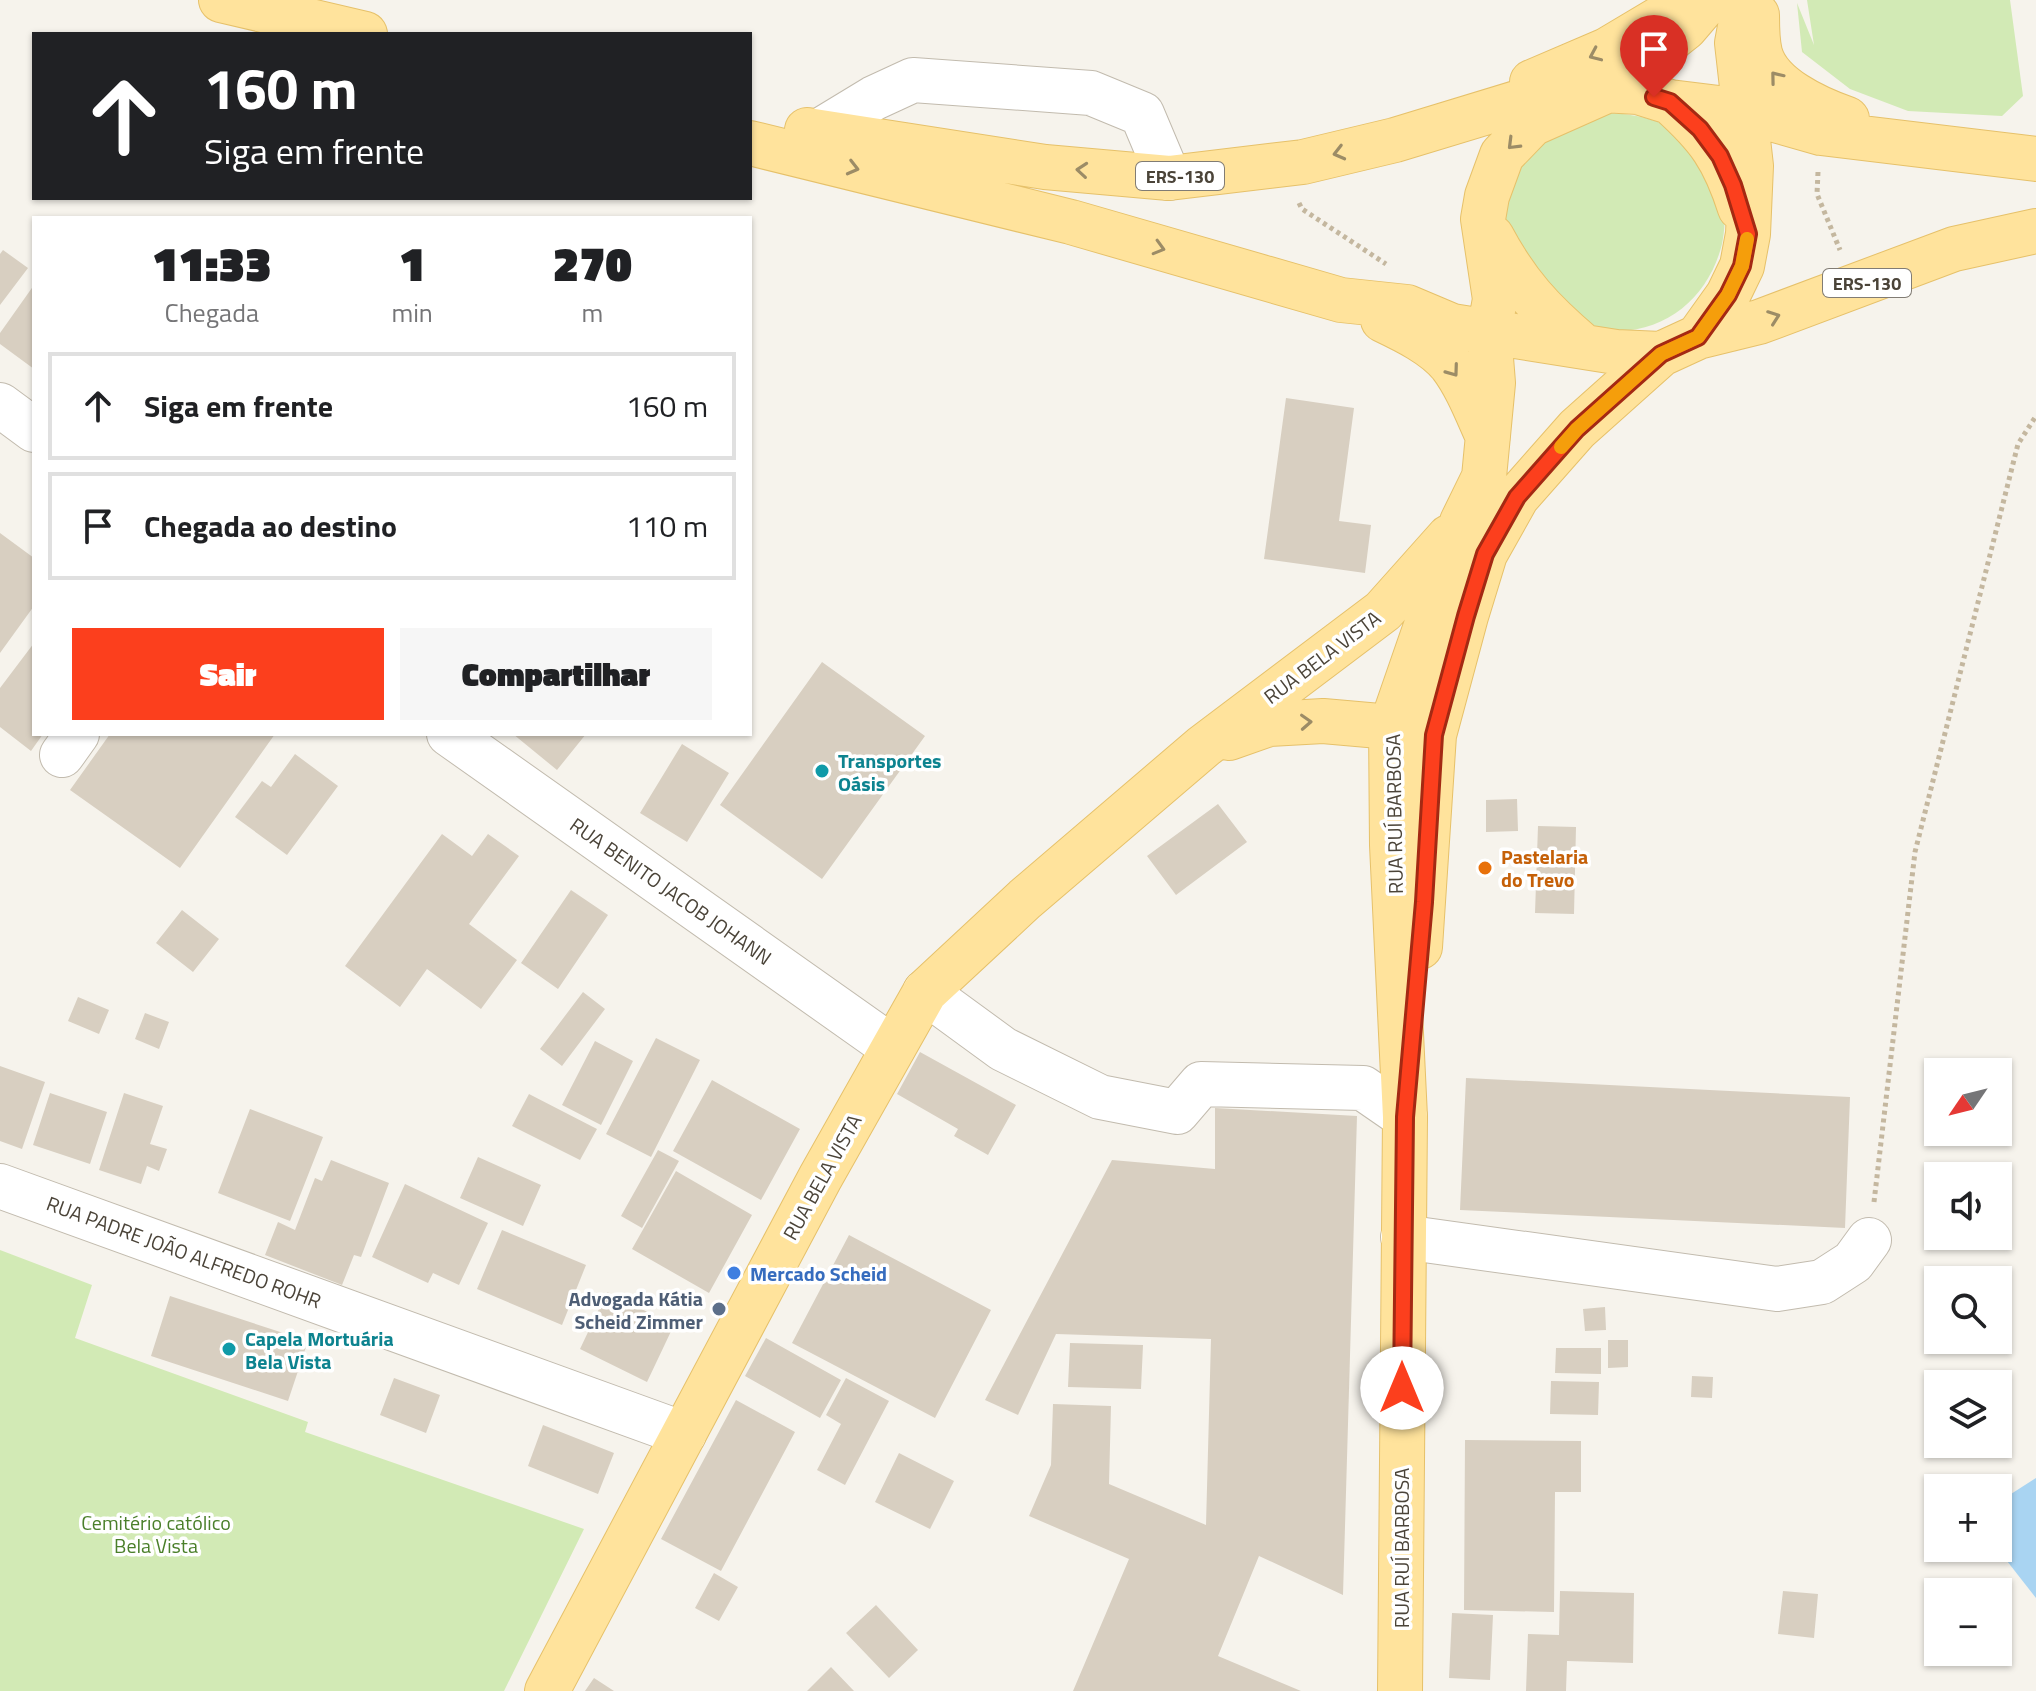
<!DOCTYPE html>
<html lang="pt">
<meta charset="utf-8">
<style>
:root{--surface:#fff;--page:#f6f6f6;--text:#202124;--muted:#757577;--line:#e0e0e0;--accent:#fc3f1d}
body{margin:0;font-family:"Titillium Web",sans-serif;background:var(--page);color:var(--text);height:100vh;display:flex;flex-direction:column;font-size:30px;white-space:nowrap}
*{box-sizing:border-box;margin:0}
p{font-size:26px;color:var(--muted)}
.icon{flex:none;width:44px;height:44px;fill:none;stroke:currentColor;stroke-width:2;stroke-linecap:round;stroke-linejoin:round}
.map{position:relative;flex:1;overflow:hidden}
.sheet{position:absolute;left:32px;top:216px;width:720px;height:520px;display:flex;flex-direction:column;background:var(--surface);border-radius:0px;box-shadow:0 2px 6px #0004}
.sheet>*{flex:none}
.guide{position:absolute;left:32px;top:32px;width:720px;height:168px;border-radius:0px;box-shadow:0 2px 6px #0004;background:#202124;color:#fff;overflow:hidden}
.needle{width:52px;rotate:235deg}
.fabs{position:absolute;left:1924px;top:1058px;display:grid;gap:16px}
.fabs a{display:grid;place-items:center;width:88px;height:88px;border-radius:0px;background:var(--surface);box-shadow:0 2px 6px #0004;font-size:40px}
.pin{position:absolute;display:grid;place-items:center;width:68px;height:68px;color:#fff;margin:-82px -34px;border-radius:50% 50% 50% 0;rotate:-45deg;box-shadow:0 0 8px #0007}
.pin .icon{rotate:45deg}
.me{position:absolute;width:88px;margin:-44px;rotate:0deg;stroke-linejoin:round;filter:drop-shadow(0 0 6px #0008)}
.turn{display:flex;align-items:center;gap:28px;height:168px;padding:0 40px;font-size:36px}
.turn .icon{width:104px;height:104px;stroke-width:2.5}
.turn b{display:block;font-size:56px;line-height:68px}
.eta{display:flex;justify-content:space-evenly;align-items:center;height:136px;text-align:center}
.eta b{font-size:48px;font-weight:800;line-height:56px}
.button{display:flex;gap:16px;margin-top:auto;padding:16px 40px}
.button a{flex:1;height:92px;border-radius:0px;background:var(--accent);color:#fff;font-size:32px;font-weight:800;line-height:92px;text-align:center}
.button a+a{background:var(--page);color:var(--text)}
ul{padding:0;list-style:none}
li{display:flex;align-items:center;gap:24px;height:108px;margin:0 16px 12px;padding:0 24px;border:4px solid var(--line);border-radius:0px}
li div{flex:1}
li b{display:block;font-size:30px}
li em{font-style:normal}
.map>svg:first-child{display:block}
.green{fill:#d2eab5}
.water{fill:#a9d4f2}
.building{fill:#d8cfc1}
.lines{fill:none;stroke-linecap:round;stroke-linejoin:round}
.minor-casing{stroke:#c2bbae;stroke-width:46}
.major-casing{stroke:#e6c16a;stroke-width:46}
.path{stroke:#c4b79f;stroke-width:5;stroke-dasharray:4 4;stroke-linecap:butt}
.minor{stroke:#fff;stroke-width:44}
.major{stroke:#ffe39c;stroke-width:44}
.oneway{stroke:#9c8c66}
.route-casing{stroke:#a42913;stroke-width:20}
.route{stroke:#fc3f1d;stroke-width:14}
.slow{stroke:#f59e0b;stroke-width:14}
.culture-dot{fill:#0f9aa8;stroke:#fff;stroke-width:3}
.food-dot{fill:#e8710a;stroke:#fff;stroke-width:3}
.shop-dot{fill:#3f7fe0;stroke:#fff;stroke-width:3}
.service-dot{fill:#5c6f8a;stroke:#fff;stroke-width:3}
.labels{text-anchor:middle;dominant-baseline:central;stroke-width:7;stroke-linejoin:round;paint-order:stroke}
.shield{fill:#fff;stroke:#817c74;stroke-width:2}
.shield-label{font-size:18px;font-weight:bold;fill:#4b4439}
.street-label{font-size:20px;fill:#4b4439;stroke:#fff}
.culture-label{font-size:20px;font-weight:bold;fill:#0d838f;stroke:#fff;text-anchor:start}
.food-label{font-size:20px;font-weight:bold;fill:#c56008;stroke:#fff;text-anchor:start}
.shop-label{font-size:20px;font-weight:bold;fill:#366cbe;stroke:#fff;text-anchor:start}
.service-label{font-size:20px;font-weight:bold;fill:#4e5e75;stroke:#fff;text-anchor:end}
.park-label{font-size:20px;fill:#4a7f2a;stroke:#fff}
</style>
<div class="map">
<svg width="2036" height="1691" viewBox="0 0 2036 1691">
<rect width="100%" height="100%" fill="#f6f3ec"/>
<path class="green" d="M1807,0H2010L2023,96L2002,116L1908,111L1850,89L1802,52L1797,3L1814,45Z
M1602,113C1633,113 1668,119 1691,144C1698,152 1702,166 1707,176C1712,186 1720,197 1723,208C1726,219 1724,234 1722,244C1710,293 1671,330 1619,331C1607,331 1588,332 1578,324C1565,313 1555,295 1544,281C1536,272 1510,244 1507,234C1503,223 1507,208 1509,198C1522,141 1556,136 1602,113Z
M0,1250L92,1285L75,1338L308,1422L305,1432L584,1529L504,1691H0Z"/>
<path class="water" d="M2036,1478V1598L2007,1561L2000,1501Z"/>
<path class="building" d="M3,250L28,268L0,305V254Z
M34,285V369L0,344V333Z
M1286,398L1354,408L1339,521L1371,525L1365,573L1264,559Z
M0,533L34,558V606L0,653Z
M34,643V734H43L31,751L0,727V688Z
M822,662L925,736L822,879L720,805Z
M110,734H275L180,868L70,790Z
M513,734H586L557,770Z
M682,744L729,773L687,842L640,813Z
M295,754L338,786L287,855L235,817L262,781L271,787Z
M1517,799L1518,831L1486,832V800Z
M1218,804L1247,842L1176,895L1147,856Z
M1538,826L1576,827L1574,914L1535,913Z
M442,834L472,856L488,834L519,856L469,924L517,960L481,1009L427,969L400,1007L345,966Z
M571,890L608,915L558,989L521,963Z
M182,910L219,939L193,972L156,943Z
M583,992L605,1009L562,1066L540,1049Z
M78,997L109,1010L99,1034L68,1021Z
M145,1013L169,1022L159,1049L135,1039Z
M656,1038L700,1060L651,1157L606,1134Z
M595,1041L633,1061L601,1125L562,1105Z
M920,1052L1016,1105L988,1155L954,1136L958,1129L897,1094Z
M0,1066L45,1082L22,1149L0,1141Z
M1466,1078L1850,1097L1845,1228L1460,1210Z
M712,1080L800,1129L761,1200L673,1151Z
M50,1093L107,1112L90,1164L33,1145Z
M124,1093L163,1106L150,1144L167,1149L159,1171L147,1166L141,1184L99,1170Z
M529,1094L597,1129L580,1160L512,1126Z
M1215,1108L1357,1116L1343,1595L1259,1556L1218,1656L1301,1691H1073L1129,1559L1029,1516L1051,1465L1053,1404L1111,1406L1109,1484L1206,1525L1211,1339L1056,1334L1018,1415L985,1400L1112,1160L1215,1169Z
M250,1109L323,1137L290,1221L218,1193Z
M658,1150L679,1161L642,1228L621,1216Z
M478,1157L541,1185L523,1226L460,1198Z
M331,1160L389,1183L361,1257L354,1255L342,1285L265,1255L278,1222L295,1230L315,1178L322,1181Z
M676,1171L752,1215L709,1293L632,1249Z
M405,1184L488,1223L459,1285L433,1273L428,1283L372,1257Z
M502,1230L586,1265L562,1325L477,1289Z
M849,1235L991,1310L935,1418L792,1343Z
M607,1292L674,1325L647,1382L580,1349Z
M170,1296L308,1341L288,1401L151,1356Z
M1605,1307L1606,1330L1585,1331L1583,1309Z
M766,1338L841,1380L820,1418L745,1376Z
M1608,1340H1628V1367L1608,1368Z
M1070,1343L1143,1345L1141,1389L1068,1387Z
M1556,1348H1601V1374L1555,1373Z
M1692,1376L1713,1377L1712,1398L1691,1397Z
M394,1378L440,1395L426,1433L380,1415Z
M846,1378L889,1401L845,1485L817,1470L841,1424L826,1415Z
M1551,1381L1599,1382L1598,1415L1550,1414Z
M736,1400L795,1432L721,1571L661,1539Z
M543,1425L614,1453L598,1494L528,1466Z
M1465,1440L1581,1441V1492H1555L1554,1612L1464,1610Z
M899,1453L954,1481L930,1529L875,1502Z
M714,1573L738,1587L719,1621L695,1608Z
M1560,1591L1634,1593L1633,1663L1567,1661L1566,1691H1526L1528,1634L1559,1635Z
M1783,1591L1818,1594L1814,1638L1778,1634Z
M876,1605L918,1650L889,1678L846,1633Z
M1452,1613L1493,1615L1490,1680L1449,1678Z
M831,1667L854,1691H807Z
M594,1678L614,1691H585Z"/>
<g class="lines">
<defs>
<path id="minor" d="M818,132L874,98L913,80L1091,93L1142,114L1169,178
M0,405L34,430
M449,734L893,1048
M62,755L77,734
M925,992L1003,1049L1100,1097L1177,1112L1201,1084L1363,1088L1405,1117
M0,1186L684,1434
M1403,1237L1777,1289L1822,1282L1853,1262L1869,1240"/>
<path id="major" d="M221,0L365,34
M1757,15C1757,27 1757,41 1760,53C1769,87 1816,108 1847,119
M1532,82L1607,50L1664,16
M1670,102C1709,137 1724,158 1740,208
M807,130L1045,167L1169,178L1303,162L1395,140L1566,88L1638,92L1670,102L1743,111L1821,133L2036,159
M750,143L1071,222L1341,300L1407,307L1452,326L1616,352L1661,354L1698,337L1759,322L1954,249L2036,231
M1492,237C1517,284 1542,311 1582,345
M1383,320C1406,331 1435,345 1451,365C1467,386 1477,413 1488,437
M1698,337L1728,295L1742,266L1748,234L1751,166L1737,43L1745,0
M1229,738L1269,724L1323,721L1391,727
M1420,947L1434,735L1466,616L1485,554L1517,497L1577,429L1661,354
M547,1691L820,1178L925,992L1025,899L1204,746L1383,611L1449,537
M1400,1691L1405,1117L1392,845L1391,727L1462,522L1484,477L1493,383L1489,333L1495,299L1483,219L1487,196L1502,155L1532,124L1604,92L1685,28L1709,0"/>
</defs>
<use href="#minor" class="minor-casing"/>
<use href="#major" class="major-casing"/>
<path class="path" d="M1818,172L1817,194L1840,250
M1299,203L1302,209L1386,264
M1874,1202L1915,852L2018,444L2036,416"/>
<use href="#minor" class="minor"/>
<use href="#major" class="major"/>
</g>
<defs><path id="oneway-chevron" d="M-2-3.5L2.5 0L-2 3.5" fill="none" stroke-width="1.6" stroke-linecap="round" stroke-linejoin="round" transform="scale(2)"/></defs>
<g class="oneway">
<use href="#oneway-chevron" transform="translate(1595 55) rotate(156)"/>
<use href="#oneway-chevron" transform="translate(1776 77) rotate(-129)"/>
<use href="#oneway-chevron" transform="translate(1513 144) rotate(135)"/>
<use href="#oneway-chevron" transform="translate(1339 153) rotate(166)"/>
<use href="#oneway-chevron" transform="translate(853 168) rotate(14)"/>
<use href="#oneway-chevron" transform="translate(1082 170) rotate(-175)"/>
<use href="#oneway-chevron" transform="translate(1159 248) rotate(16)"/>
<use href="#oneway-chevron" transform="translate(1774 317) rotate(-20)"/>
<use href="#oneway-chevron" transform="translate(1453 371) rotate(54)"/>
<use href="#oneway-chevron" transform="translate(1306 722) rotate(-3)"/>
</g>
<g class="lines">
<defs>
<path id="route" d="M1402,1388L1405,1117L1424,902L1434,735L1466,616L1485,554L1517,497L1577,429L1661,354L1698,337L1728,295L1742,266L1748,234L1733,185L1720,156L1700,129L1670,102L1654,97"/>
</defs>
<use href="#route" class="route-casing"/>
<use href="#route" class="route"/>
<path class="slow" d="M1561,447L1577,429L1661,354L1698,337L1728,295L1742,266L1747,239"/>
</g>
<g class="culture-dot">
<circle cx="822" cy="771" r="8"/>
<circle cx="229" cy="1349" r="8"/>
</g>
<circle class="food-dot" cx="1485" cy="868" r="8"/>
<circle class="shop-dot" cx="734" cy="1273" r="8"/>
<circle class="service-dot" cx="719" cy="1309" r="8"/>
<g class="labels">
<g class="shield">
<rect x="1136" y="162" width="88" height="28" rx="6"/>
<rect x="1823" y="269" width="88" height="28" rx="6"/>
</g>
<g class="shield-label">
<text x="1180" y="176">ERS-130</text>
<text x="1867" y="283">ERS-130</text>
</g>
<g class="street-label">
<text transform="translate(1322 657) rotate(-37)">RUA BELA VISTA</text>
<text transform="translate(1394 814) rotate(-91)">RUA RUÍ BARBOSA</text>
<text transform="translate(671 891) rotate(35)">RUA BENITO JACOB JOHANN</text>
<text transform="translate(822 1177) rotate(-61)">RUA BELA VISTA</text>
<text transform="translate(184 1252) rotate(20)">RUA PADRE JOÃO ALFREDO ROHR</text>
<text transform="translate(1401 1548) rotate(-90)">RUA RUÍ BARBOSA</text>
</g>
<g class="culture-label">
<text x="838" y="760">Transportes<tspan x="838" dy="23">Oásis</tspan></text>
<text x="245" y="1338">Capela Mortuária<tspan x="245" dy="23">Bela Vista</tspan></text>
</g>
<g class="food-label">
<text x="1501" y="856">Pastelaria<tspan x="1501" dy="23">do Trevo</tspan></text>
</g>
<g class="shop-label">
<text x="750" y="1273">Mercado Scheid</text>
</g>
<g class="service-label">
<text x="703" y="1298">Advogada Kátia<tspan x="703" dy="23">Scheid Zimmer</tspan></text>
</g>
<g class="park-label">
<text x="156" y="1522">Cemitério católico<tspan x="156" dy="23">Bela Vista</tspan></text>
</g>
</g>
</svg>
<div class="fabs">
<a><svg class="needle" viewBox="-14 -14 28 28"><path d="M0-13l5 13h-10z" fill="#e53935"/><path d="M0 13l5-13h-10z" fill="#757577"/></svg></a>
<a><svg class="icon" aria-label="sound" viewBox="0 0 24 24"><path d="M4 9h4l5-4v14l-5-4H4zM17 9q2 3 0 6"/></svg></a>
<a><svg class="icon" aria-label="search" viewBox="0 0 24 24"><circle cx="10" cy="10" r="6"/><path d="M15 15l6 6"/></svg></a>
<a><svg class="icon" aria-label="layers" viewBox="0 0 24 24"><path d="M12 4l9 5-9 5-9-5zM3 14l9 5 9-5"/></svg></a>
<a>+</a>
<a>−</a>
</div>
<div class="pin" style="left:1654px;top:97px;background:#d93025"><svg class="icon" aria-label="arrive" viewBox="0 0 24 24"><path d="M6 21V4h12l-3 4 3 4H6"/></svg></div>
<svg class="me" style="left:1402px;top:1388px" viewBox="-20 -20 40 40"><circle r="19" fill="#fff"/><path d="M0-13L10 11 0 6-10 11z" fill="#fc3f1d"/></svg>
<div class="guide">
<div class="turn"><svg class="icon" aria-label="ahead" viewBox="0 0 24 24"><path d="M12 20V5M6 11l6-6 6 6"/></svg><div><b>160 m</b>Siga em frente</div></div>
</div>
<section class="sheet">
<div class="eta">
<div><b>11:33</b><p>Chegada</p></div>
<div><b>1</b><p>min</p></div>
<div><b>270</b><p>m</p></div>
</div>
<ul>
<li><svg class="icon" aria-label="ahead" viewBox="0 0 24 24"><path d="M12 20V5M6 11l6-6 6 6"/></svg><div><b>Siga em frente</b></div><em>160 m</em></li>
<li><svg class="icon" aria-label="arrive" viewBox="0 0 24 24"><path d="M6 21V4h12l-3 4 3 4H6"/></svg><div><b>Chegada ao destino</b></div><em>110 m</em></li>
</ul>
<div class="button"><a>Sair</a><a>Compartilhar</a></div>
</section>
</div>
